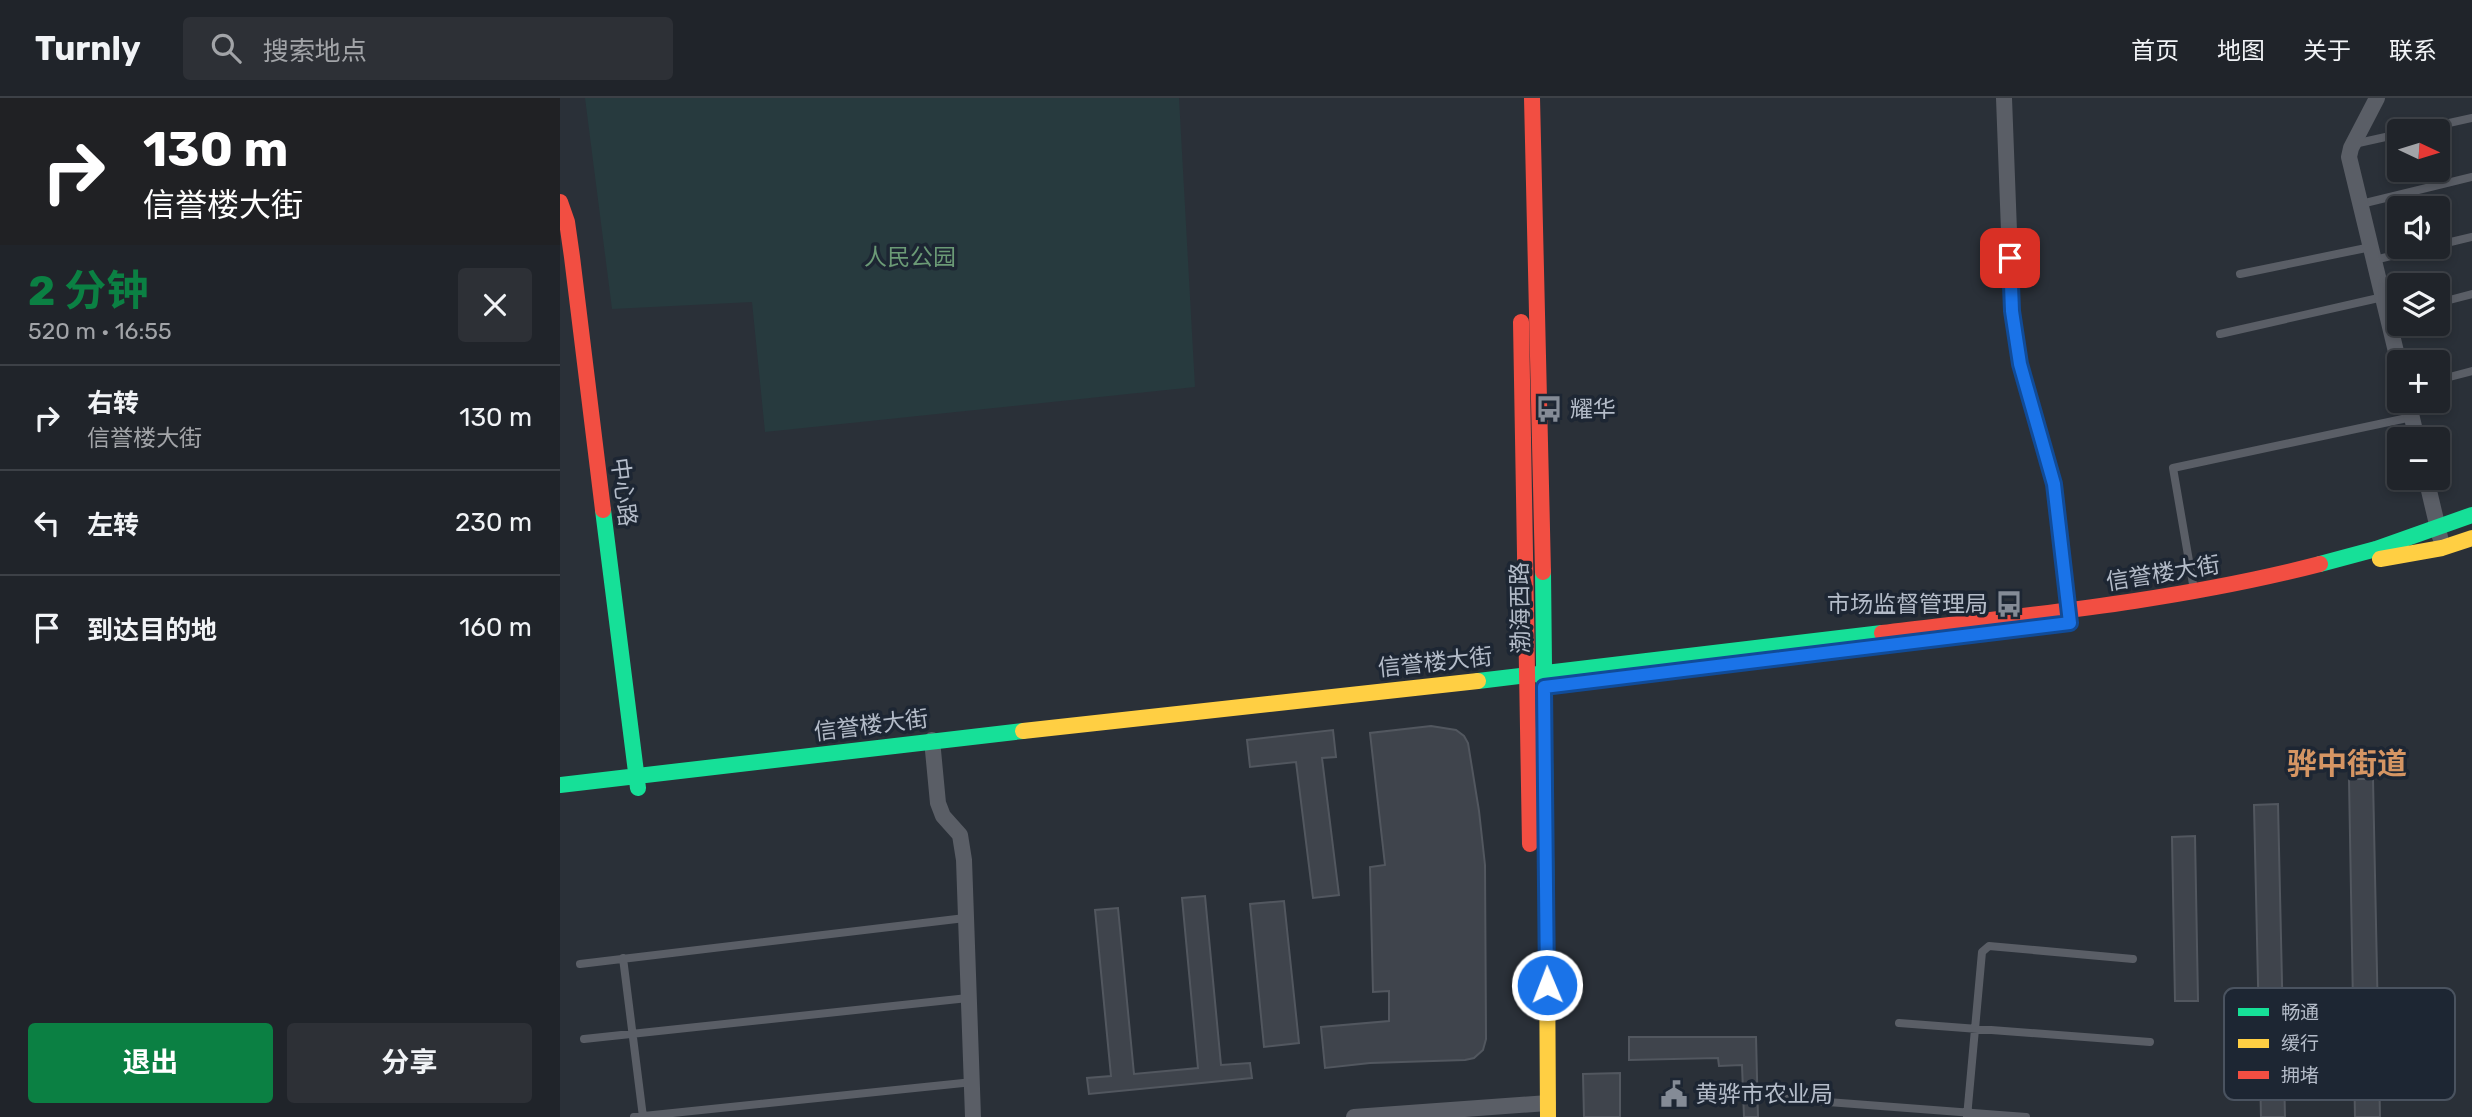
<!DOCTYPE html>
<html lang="zh">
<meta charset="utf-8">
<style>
:root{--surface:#20242a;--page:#2d3036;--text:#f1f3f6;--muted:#a2a4a8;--line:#3d4147;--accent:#0b8043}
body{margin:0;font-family:Rubik,"Noto Sans SC",sans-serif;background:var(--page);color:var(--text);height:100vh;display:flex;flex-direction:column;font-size:26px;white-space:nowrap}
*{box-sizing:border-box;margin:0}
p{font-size:23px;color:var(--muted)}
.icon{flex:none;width:38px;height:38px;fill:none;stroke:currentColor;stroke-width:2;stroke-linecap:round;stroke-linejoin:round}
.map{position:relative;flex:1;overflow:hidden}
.side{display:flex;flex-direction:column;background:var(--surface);width:560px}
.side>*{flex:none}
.guide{background:#202124;color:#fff;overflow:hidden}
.needle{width:46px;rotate:94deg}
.tools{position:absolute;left:1827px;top:21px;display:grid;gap:14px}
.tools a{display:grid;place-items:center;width:63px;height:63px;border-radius:7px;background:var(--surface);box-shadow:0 4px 10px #0003,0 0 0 2px var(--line);font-size:35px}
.pin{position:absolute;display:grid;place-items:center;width:60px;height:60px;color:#fff;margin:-30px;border-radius:14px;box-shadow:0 4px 10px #0006}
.me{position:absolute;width:77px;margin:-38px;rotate:359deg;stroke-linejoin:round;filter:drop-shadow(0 0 5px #0008)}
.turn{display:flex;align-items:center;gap:24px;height:147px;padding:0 28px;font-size:32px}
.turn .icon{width:91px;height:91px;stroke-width:2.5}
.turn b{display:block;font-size:49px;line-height:60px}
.round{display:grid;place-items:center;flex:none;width:74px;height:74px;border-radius:7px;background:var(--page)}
.summary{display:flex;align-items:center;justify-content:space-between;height:119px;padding:0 28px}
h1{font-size:42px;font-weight:700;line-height:52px;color:var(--accent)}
.primary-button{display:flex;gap:14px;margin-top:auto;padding:14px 28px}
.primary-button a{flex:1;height:80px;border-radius:7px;background:var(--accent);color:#fff;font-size:28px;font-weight:700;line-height:80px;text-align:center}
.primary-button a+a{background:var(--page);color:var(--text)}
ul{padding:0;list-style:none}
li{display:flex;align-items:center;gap:21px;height:105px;padding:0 28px;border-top:2px solid var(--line)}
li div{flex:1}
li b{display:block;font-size:26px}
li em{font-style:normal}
header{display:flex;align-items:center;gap:42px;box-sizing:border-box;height:98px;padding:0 35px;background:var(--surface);border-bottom:2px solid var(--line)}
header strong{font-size:33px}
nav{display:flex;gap:38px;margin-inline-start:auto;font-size:24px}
.search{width:490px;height:63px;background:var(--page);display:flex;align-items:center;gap:18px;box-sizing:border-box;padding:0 24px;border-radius:7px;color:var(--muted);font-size:26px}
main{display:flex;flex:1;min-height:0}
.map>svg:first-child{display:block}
.green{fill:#273a3e}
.building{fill:#3f444c;stroke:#52575f;stroke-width:2}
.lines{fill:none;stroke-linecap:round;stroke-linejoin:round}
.lane{stroke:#5a5e66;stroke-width:8}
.street{stroke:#5a5e66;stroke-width:16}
.fast{stroke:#16e098;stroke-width:16}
.slow{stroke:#ffcf43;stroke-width:16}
.jam{stroke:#f24e42;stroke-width:16}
.route-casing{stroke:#114b97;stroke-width:18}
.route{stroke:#1a73e8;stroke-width:12}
.labels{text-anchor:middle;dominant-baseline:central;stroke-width:7;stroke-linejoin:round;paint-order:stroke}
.park-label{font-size:23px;fill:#6b9a76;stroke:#1d2633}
.poi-label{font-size:23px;fill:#b4bcc9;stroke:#1d2633;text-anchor:start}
.street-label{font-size:23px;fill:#b4bcc9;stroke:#1d2633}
.district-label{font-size:30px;font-weight:bold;fill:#d59563;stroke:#1d2633}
.key{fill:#1d2633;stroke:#4a5360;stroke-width:2}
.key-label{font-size:19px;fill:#b4bcc9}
</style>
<header>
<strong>Turnly</strong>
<div class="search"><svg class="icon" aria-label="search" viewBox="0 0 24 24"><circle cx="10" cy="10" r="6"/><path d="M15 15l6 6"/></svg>搜索地点</div>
<nav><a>首页</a><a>地图</a><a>关于</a><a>联系</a></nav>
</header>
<main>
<section class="side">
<div class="guide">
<div class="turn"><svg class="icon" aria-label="right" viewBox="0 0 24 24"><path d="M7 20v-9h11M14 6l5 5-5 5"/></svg><div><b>130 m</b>信誉楼大街</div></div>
</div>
<div class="summary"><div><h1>2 分钟</h1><p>520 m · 16:55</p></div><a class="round"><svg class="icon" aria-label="close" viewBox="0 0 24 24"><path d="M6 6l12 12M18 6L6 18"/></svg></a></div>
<ul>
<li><svg class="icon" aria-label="right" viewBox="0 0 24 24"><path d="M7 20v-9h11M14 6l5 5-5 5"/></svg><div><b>右转</b><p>信誉楼大街</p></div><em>130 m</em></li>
<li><svg class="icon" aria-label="left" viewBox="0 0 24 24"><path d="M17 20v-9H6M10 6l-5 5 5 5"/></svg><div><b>左转</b></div><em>230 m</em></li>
<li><svg class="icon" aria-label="arrive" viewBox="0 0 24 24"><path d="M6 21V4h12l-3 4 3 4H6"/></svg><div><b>到达目的地</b></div><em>160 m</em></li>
</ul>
<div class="primary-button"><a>退出</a><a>分享</a></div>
</section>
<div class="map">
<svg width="1912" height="1019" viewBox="0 0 1912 1019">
<rect width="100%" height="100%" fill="#2a3038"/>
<path class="green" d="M25,0H619L635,289L205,334L192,204L52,211Z"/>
<path class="building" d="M871,628L896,632L904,638L908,645L919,713L925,767L926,941L923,952L914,960L905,962L810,965L765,970L761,929L829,923V893L813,894L810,769L825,767L810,635Z
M773,632L776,659L762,660L779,797L753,800L736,664L690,669L687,642Z
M1789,681H1813L1820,1019H1795Z
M1718,706L1725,1019H1701L1694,707Z
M1635,738L1638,903H1615L1612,739Z
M645,798L661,967L690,965L692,980L529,996L527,980L551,978L535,812L558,810L574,976L638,970L622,800Z
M724,803L739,945L704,949L690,806Z
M1069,939H1196L1198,1019H1184L1182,967L1159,968L1158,960L1069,962Z
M1060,975V1019H1024L1023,976Z"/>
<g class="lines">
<path class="lane" d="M1853,33L1912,20
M1794,46L1839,36
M1801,106L1912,79
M1878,147L1912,139
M1814,162L1869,149
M1680,176L1811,149
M1878,205L1912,196
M1660,236L1823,199
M1878,282L1912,273
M1634,492L1613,370L1852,319
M63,860L83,1019
M20,866L405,820
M1339,925L1590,944
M24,941L408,900
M1216,1000L1466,1019
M74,1019L413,984
M1407,1019L1422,854L1429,848L1573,861"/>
<path class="street" d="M1444,0L1452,213L1460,266L1494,386L1510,525
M1817,0L1791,50L1789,59L1839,266
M1848,303L1857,341
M1866,380L1880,439
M372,642L378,705L383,718L400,737L404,762L413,1019
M794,1019L988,1005"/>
<path class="fast" d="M43,412L78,690
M1760,466L1816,451L1912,417
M983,474L987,850
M918,583L1322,535
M0,687L463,633"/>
<path class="slow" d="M1820,461L1882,450L1912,440
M463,633L918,583
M987,850L988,1019"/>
<path class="jam" d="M972,0L983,474
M0,104L7,124L12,159L43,412
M961,224L970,746
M1322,535C1469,517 1617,503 1760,466"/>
</g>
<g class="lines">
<defs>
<path id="route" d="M987,887L984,589L1510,525L1494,386L1460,266L1452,213L1450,160"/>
</defs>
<use href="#route" class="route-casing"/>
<use href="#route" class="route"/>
</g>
<defs>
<symbol id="bus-bare" viewBox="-9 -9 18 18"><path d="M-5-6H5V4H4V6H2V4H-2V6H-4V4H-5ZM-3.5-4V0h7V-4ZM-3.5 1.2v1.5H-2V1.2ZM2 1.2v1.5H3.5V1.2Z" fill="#848b96" stroke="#1d2633" stroke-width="2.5" paint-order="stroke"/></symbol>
<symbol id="civic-bare" viewBox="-9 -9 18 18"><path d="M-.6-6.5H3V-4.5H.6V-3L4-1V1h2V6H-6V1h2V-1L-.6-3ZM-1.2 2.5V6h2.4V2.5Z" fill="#848b96" stroke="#1d2633" stroke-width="2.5" paint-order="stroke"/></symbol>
</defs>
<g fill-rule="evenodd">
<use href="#bus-bare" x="970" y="292" width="38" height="38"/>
<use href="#bus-bare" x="1430" y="487" width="38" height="38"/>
<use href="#civic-bare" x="1095" y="977" width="38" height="38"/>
</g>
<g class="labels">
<g class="park-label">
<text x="350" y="159">人民公园</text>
</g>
<g class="poi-label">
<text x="1010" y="311">耀华</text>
<text x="1428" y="506" text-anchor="end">市场监督管理局</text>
<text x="1135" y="996">黄骅市农业局</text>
</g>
<g class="street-label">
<text transform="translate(64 394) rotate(83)">中心路</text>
<text transform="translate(1603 475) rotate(-9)">信誉楼大街</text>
<text transform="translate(960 510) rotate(-91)">渤海西路</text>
<text transform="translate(875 564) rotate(-6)">信誉楼大街</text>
<text transform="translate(311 627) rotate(-7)">信誉楼大街</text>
</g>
<g class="district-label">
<text x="1787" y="666">骅中街道</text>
</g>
</g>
<rect x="1664" y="890" width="231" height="112" rx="10" class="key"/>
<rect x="1678" y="910" width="31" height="8" fill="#16e098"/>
<rect x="1678" y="941" width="31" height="9" fill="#ffcf43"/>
<rect x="1678" y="973" width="31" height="8" fill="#f24e42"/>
<g class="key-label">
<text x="1721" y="921">畅通</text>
<text x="1721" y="952">缓行</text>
<text x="1721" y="984">拥堵</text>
</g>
</svg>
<div class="tools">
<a><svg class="needle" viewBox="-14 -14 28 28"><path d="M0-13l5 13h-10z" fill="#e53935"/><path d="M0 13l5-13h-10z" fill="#a2a4a8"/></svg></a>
<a><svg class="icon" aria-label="sound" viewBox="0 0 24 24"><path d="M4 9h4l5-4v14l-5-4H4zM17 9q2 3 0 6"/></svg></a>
<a><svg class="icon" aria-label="layers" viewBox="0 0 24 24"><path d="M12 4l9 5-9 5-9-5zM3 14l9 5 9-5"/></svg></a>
<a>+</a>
<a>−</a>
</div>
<div class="pin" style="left:1450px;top:160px;background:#d93025"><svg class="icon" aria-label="arrive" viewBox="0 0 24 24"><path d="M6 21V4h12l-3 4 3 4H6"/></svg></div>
<svg class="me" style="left:987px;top:887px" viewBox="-20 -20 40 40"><circle r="17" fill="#1a73e8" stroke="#fff" stroke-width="3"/><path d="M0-11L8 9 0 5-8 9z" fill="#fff"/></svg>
</div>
</main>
